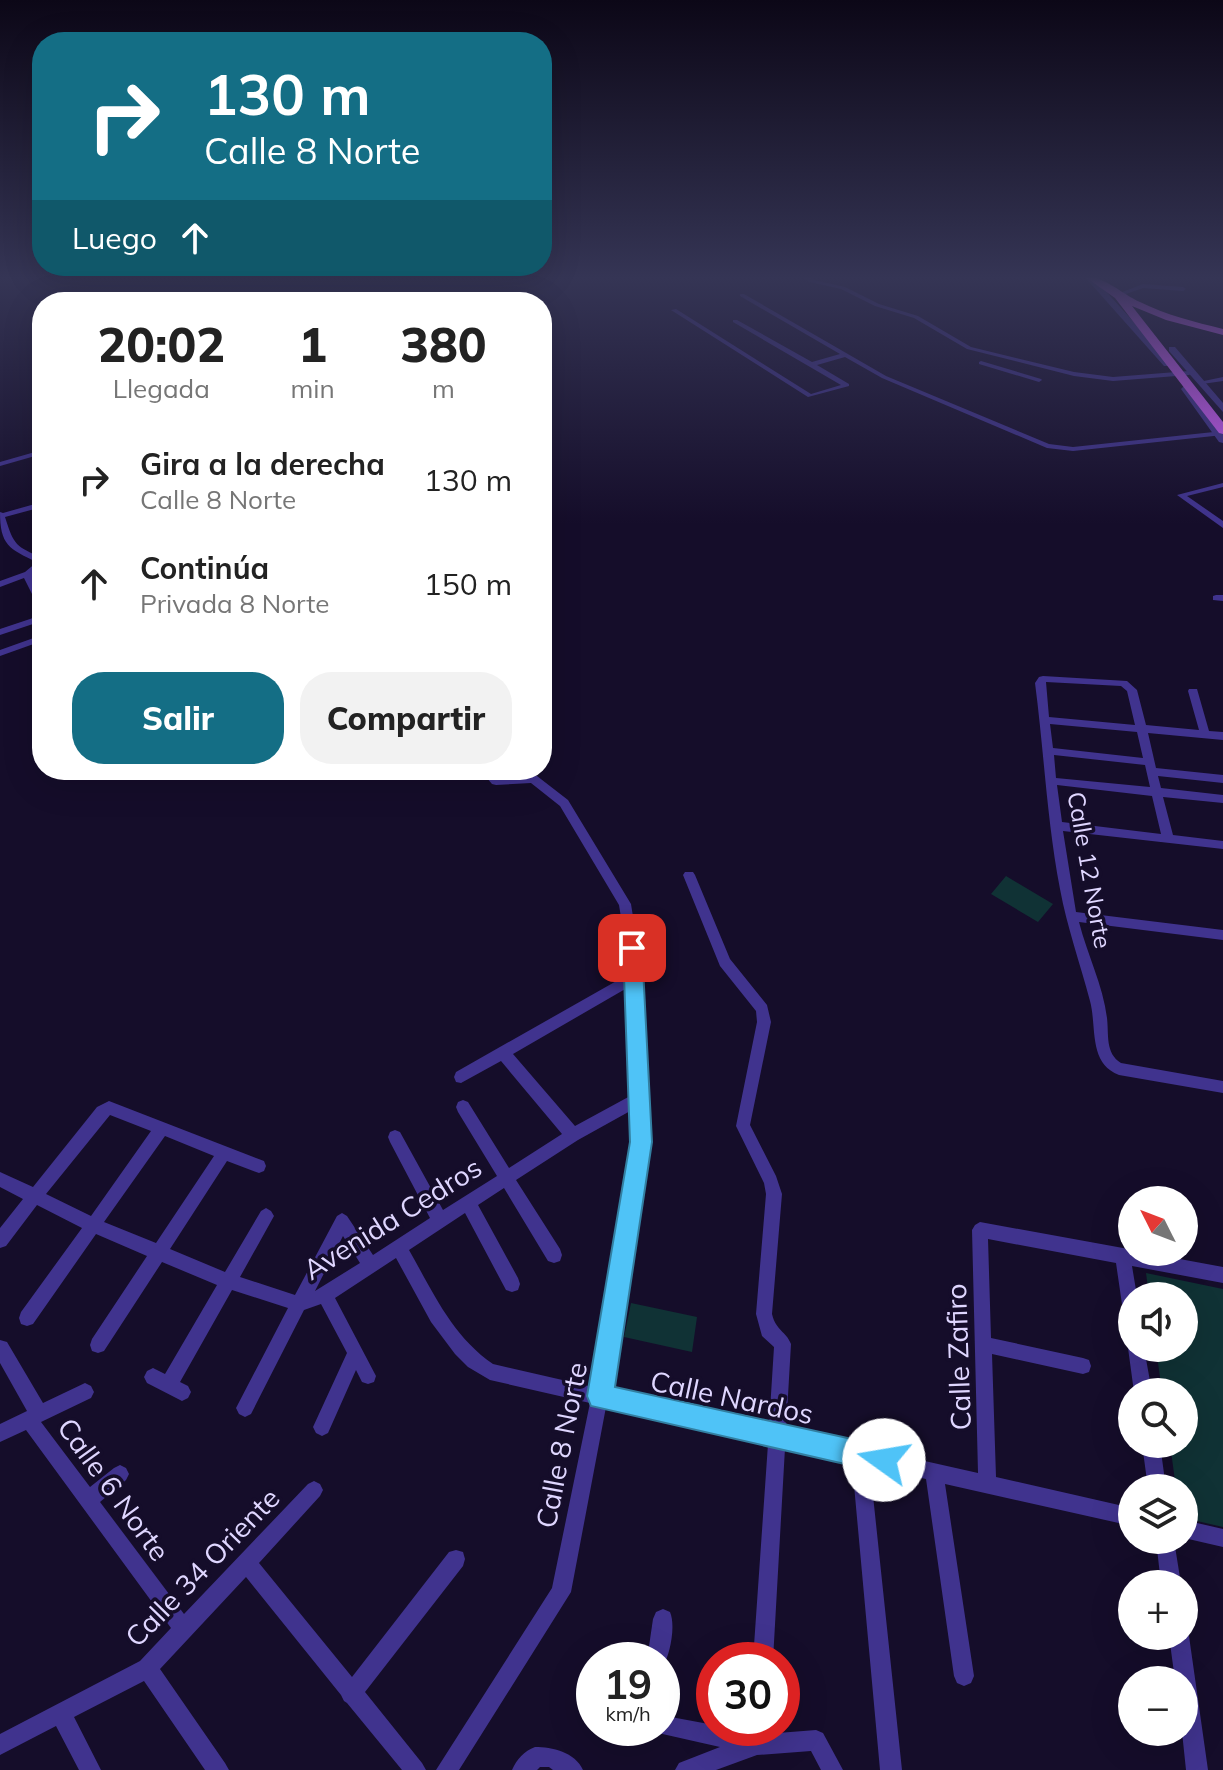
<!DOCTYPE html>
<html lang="es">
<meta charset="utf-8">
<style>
:root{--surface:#fff;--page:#f2f2f2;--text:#222;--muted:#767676;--accent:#146e85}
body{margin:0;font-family:Mulish,sans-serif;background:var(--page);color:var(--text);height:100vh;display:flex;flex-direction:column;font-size:30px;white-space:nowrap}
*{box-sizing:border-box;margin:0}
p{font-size:26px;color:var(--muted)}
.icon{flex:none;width:44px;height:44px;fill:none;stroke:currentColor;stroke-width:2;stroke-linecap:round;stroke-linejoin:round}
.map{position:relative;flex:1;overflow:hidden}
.panel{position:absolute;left:32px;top:292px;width:520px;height:488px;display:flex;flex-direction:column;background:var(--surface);border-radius:32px;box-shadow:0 8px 32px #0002}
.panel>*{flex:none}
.guide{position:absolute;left:32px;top:32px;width:520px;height:244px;border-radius:32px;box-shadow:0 8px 32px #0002;background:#146e85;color:#fff;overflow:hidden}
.needle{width:52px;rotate:312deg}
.fabs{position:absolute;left:1118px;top:1186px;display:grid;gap:16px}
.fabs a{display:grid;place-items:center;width:80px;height:80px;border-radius:50%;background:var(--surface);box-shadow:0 8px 32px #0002;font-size:40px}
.speed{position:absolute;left:576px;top:1642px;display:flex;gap:16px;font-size:40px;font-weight:700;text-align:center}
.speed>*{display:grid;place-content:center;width:104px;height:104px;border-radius:50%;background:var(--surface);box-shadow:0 8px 32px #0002;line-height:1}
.speed small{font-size:20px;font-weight:400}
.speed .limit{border:12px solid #d22;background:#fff;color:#111}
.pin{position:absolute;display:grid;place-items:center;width:68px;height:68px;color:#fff;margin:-34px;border-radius:16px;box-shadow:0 4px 12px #0006}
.me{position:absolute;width:88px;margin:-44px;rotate:283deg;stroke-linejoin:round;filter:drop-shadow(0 0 6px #0008)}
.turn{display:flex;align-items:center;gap:28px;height:168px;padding:0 40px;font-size:36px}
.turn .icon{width:104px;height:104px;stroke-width:2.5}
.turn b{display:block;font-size:56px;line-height:68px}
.then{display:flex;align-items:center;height:76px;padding:0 40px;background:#0003;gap:16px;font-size:30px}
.eta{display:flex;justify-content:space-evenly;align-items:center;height:136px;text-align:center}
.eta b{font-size:48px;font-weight:800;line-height:56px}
.action{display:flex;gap:16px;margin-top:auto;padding:16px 40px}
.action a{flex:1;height:92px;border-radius:32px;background:var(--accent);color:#fff;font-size:32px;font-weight:800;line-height:92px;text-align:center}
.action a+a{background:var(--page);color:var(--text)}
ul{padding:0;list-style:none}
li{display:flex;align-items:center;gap:24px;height:104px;padding:0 40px}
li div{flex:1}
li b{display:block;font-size:30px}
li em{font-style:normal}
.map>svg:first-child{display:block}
.green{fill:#103235}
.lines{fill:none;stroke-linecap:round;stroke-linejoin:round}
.minor{fill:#40338e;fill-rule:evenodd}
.tertiary{fill:#40338e;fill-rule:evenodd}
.primary{fill:#d35dff;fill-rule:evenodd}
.route{fill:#4fc3f7;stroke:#337fa1;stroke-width:2}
.labels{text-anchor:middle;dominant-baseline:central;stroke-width:7;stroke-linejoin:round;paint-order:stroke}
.street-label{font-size:24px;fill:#dfd6ff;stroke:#150d2a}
.near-street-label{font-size:28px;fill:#dfd6ff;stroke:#150d2a}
</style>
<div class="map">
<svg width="1223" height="1770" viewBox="0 0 1223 1770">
<rect width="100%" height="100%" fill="#150d2a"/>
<path class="green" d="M1006,876L1053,904L1038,922L991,894Z
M1146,1273L1223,1289V1527L1184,1518V1488H1176L1170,1444H1184V1392H1162L1156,1348H1184V1296H1149Z
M631,1303L697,1317L692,1352L624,1337Z"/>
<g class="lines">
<path class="minor" d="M801,276H808L814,280L845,287L879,304L918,316L971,347L1074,372L1113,377L1189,371L1192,373L1189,375L1113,381L1074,376L967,349L914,318L875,306L841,289L810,282Z
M1143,284L1183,287L1186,289L1183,291L1143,288L1120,296L1117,294Z
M740,294H744L886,376L1049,444L1073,447L1223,431V435L1073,451L1047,448L882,378L845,357L817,365L849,384V386L808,397L671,310L676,309L811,394L841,385L733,322V320H737L812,362L840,354L740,296Z
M981,361L1041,379L1042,380L1039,382L979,364V362Z
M1223,377V381L1202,384L1199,382Z
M42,450V454L0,466V462Z
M1223,483V487L1187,496L1223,521V528L1177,495Z
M42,502V507L5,517C14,546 16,546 42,558V567L32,576L38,589H42V595L32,594L24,578L0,587V581L25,572L37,562C9,549 0,545 0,512L3,513Z
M1216,595H1223V601L1213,600V596Z
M42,615V621L0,635V629Z
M42,635V641L0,656V650Z
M1043,676L1127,681L1137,690L1146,725L1199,730L1188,691L1189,689H1197L1209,731L1223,732V740L1148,733L1156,768L1223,775V783L1158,776L1161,788L1223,795V803L1163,797L1173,835L1223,841V849L1063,831L1076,912L1223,930V940L1079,922C1087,954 1103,985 1107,1018C1109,1035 1105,1053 1121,1063L1223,1081V1093L1119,1075C1088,1063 1097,1027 1090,1001C1080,963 1067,927 1060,889C1047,821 1044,752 1035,683L1039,677ZM1046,682L1121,686L1127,691L1135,725L1049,717ZM1050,724L1137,732L1143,758L1053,748ZM1054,755L1145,765L1150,787L1056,778ZM1057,785L1152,796L1161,834L1062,822Z
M480,770H492L499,777L537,776L568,800L631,904L638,948L648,1142L609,1390L769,1426L774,1347L762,1336L756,1314L766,1194L764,1183L736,1126L757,1022L756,1011L720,966L683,875L685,872H693L695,875L730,959L767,1005L771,1022L750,1125L776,1176L782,1194L772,1314C776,1331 786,1331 791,1344L786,1430L856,1446L860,1444L867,1448L978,1473L972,1230L975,1225L980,1222L1123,1248L1132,1250V1252H1142L1223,1267V1283L1132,1266L1137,1296H1132V1326L1126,1324L1124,1318L1116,1263L988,1239L991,1338L1083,1358L1089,1360L1091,1366L1089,1372L1083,1374L992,1354L996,1477L1132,1508V1526L945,1484L974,1676L971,1683L964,1686L957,1683L954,1676L926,1479L870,1467L902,1770H880L852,1463L785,1448L773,1660H753L768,1444L606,1407L571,1592L459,1770H436L552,1588L590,1403L490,1380L468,1367L455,1354L431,1322L396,1258L335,1298L376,1376L374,1382L368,1384L362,1382L356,1370L328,1433L322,1436L316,1433L313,1427L347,1353L321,1304L304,1310L251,1414L245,1417L239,1414L236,1408L288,1308L232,1290L180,1382L188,1386L191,1392L188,1398L182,1401L147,1383L144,1377L147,1371L153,1368L165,1374L217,1285L162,1262L104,1351L98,1353L92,1351L90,1345L92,1339L147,1256L96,1234L33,1324L27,1326L21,1324L19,1318L21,1312L82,1228L37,1205L6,1246L0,1248V1228L23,1199L0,1187V1172L33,1187L97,1107L109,1101L264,1161L266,1166L264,1171L259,1173L227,1161L170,1249L225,1272L261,1211L266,1208L271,1211L274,1216L240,1277L295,1295L337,1216L342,1213L347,1216L373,1255L430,1218L390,1142L388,1137L390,1132L395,1130L400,1132L443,1210L497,1176L458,1112L456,1107L458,1102L463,1100L468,1102L509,1168L562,1134L501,1061L461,1083L456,1082L454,1077L456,1072L627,975L626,948L619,905L560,806L531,783L496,785L492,784ZM627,988L632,1095L575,1126L513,1054ZM632,1110L634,1142L593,1387L493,1364C452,1336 433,1292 409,1250L465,1213L506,1290L512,1292L518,1290L520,1284L518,1278L478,1205L504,1188L548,1261L554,1263L560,1261L562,1255L560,1249L516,1180L578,1140ZM110,1115L151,1131L91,1216L46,1194ZM165,1136L214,1156L156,1243L104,1222ZM343,1236L360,1263L315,1291Z
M0,1340L7,1342L43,1403L85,1383L91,1386L94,1392L91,1398L41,1422L90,1487L114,1468L120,1465L126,1468L129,1474L126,1480L100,1502L184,1614L308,1484L314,1481L320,1484L323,1490L320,1496L259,1563L352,1677L449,1552L456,1550L463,1552L465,1559L463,1566L365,1692L422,1763L426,1770H402L347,1703L344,1701L341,1695L246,1577L160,1669L225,1763L229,1770H205L144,1681L74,1717L101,1770H79L56,1726L0,1755V1734L140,1661L171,1628L26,1430L0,1442V1424L27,1411L0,1363Z
M1132,1341V1348H1144L1152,1392H1134L1128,1348Z
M1142,1444H1160L1166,1488H1148Z
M1184,1520L1223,1529V1547L1184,1538Z
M1156,1540H1174L1181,1584H1161Z
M663,1609L670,1612C676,1626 670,1656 662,1668V1660H647L653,1619L656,1612Z
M1184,1628L1189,1636L1208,1770H1186L1182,1732H1184V1680H1175L1169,1636H1184Z
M662,1712L671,1717L714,1725V1728L739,1730L743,1728H763L765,1734L816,1730L823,1733L843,1770H821L811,1751L757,1755L716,1770H675L679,1763L720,1747L658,1733L654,1728H662Z
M535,1747C552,1747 575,1752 583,1770H553L549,1767H540L537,1770H512C517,1759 524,1751 535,1747Z"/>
<path class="tertiary" d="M1084,276H1092L1170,362V366H1164Z
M1169,347H1175L1223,403V412L1169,351Z
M1183,387H1189L1223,433V443L1219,442L1181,389Z"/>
<path class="primary" d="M1084,276C1104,276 1122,294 1140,302C1166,315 1195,322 1223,329V335L1166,320L1132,306L1223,422V434L1219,433L1115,298Z"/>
</g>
<linearGradient id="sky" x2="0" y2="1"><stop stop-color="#0c0717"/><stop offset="0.53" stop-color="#353555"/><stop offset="1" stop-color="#353555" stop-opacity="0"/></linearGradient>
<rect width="1223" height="524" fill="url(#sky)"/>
<path class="route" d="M632,940L639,942L642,948L652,1142L615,1387L884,1446L894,1450L898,1460L894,1469L884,1473L591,1406L587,1396L630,1142L623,948L625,942Z"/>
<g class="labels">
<g class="street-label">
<text transform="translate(1090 870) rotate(80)">Calle 12 Norte</text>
</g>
<g class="near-street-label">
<text transform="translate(392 1218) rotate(-32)">Avenida Cedros</text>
<text transform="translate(958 1357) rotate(-92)">Calle Zafiro</text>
<text transform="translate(732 1397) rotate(12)">Calle Nardos</text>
<text transform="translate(561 1445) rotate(-79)">Calle 8 Norte</text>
<text transform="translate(114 1489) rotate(54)">Calle 6 Norte</text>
<text transform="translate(202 1567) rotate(-46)">Calle 34 Oriente</text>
</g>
</g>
</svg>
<div class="fabs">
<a><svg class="needle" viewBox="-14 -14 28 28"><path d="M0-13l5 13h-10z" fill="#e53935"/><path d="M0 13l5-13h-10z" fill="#767676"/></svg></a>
<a><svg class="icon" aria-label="sound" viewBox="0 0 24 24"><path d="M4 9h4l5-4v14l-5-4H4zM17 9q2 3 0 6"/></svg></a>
<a><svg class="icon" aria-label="search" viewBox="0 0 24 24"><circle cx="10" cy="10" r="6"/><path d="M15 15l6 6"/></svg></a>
<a><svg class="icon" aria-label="layers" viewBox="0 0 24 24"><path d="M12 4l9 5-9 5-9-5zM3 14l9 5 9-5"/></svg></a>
<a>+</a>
<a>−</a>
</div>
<div class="speed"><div>19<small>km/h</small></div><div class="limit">30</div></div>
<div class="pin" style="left:632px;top:948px;background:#d93025"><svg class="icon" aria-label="arrive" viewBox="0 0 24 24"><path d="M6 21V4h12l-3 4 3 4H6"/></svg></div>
<svg class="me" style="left:884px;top:1460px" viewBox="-20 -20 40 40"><circle r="19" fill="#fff"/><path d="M0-13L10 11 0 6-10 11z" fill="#4fc3f7"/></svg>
<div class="guide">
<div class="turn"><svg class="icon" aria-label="right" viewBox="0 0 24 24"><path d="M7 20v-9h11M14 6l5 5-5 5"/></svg><div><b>130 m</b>Calle 8 Norte</div></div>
<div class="then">Luego<svg class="icon" aria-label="ahead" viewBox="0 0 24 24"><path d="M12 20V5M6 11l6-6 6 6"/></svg></div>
</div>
<section class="panel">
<div class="eta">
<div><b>20:02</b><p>Llegada</p></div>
<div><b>1</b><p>min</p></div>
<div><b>380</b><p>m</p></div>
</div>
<ul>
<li><svg class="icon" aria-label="right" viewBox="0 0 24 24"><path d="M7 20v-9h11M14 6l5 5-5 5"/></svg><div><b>Gira a la derecha</b><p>Calle 8 Norte</p></div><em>130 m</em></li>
<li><svg class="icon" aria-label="ahead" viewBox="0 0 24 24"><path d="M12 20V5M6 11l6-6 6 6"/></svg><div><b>Continúa</b><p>Privada 8 Norte</p></div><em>150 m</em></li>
</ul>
<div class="action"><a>Salir</a><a>Compartir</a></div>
</section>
</div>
